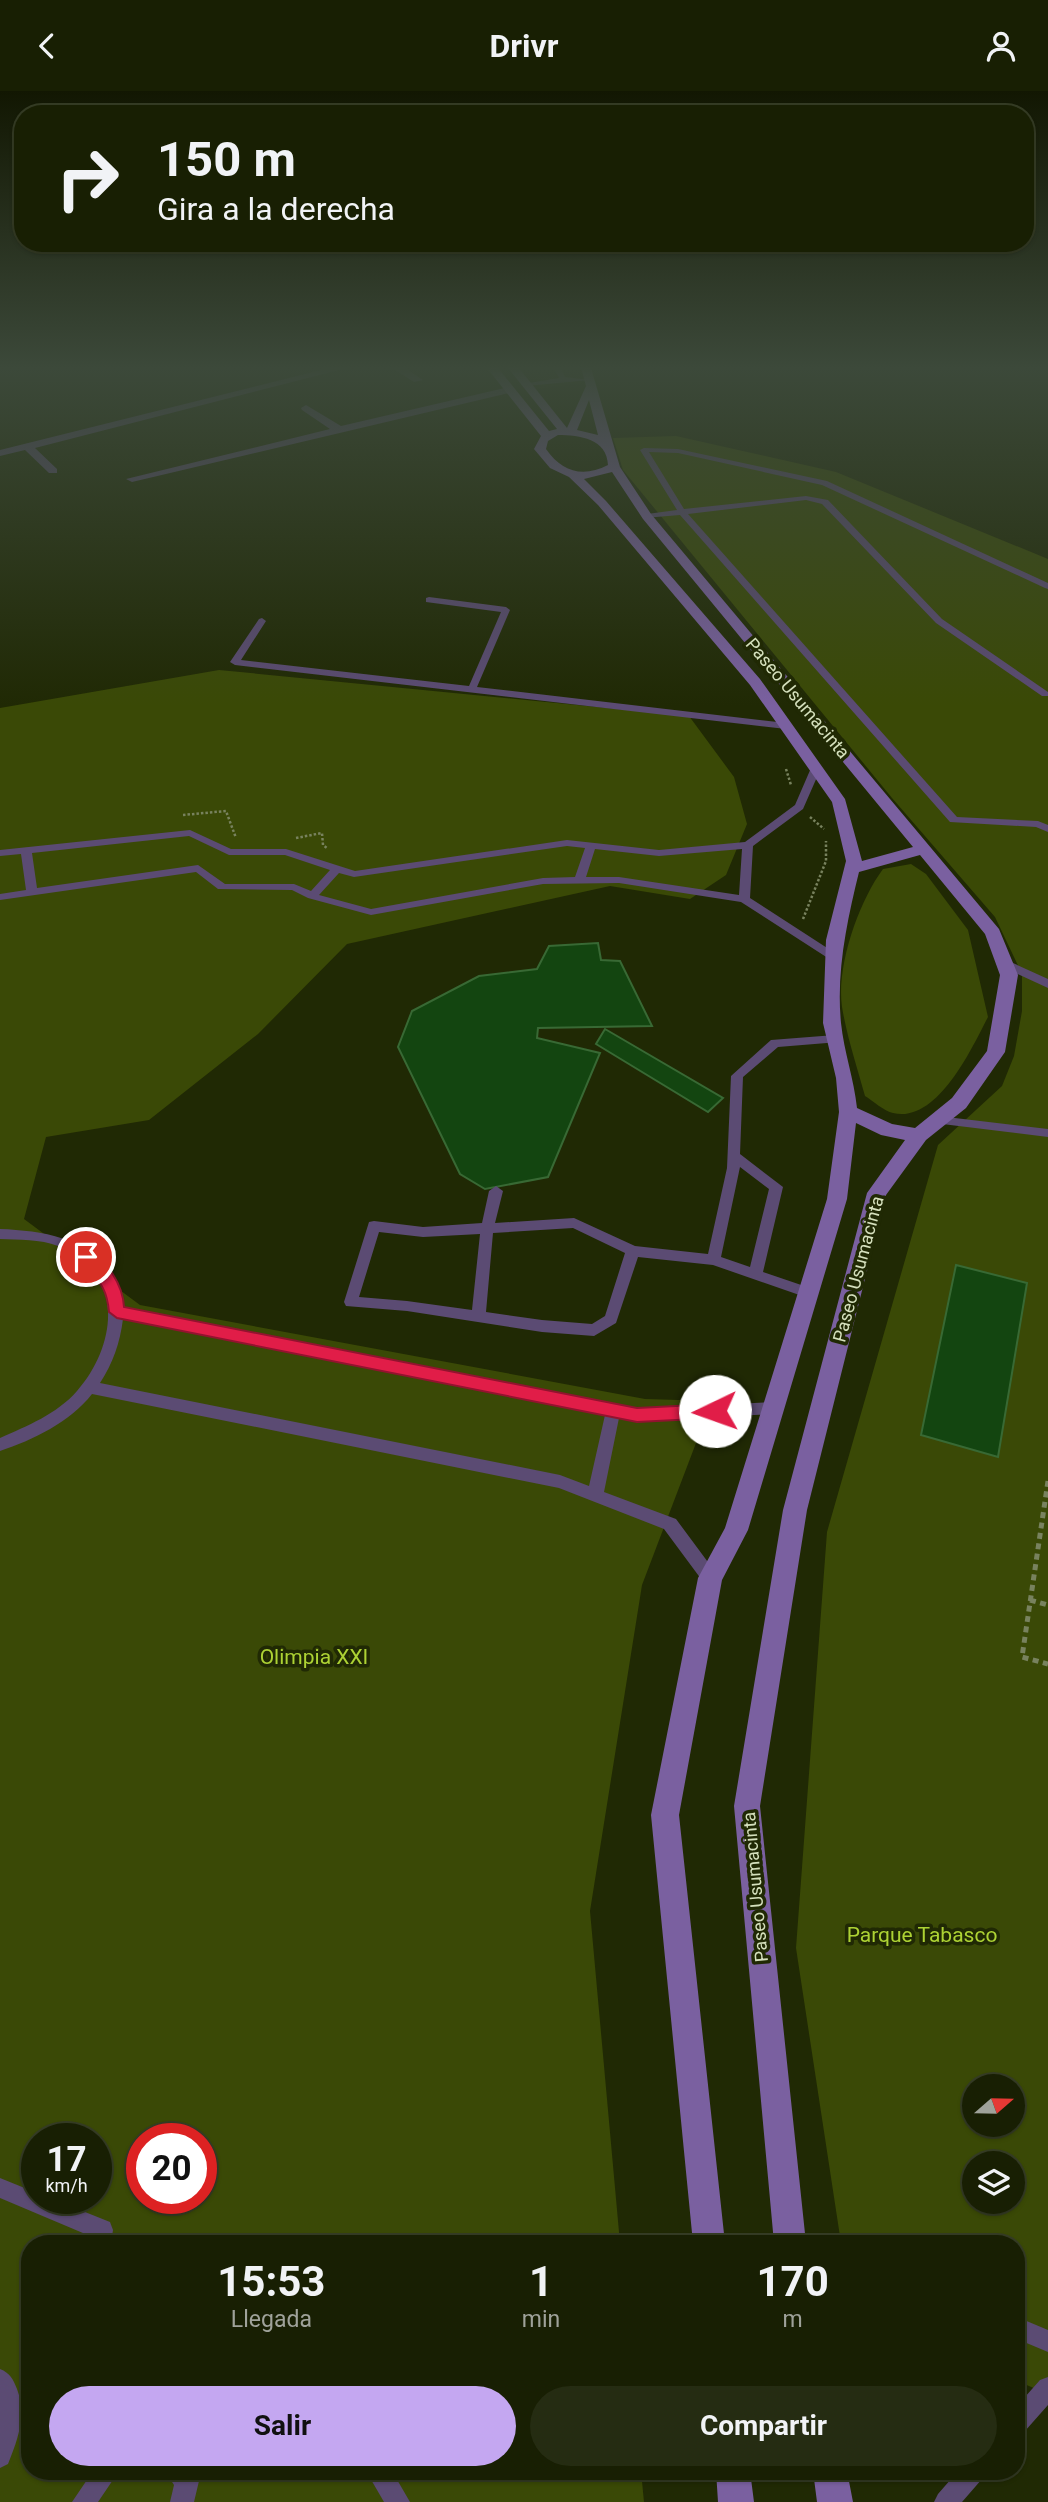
<!DOCTYPE html>
<html lang="es">
<style>
:root{--surface:#181f03;--page:#252c12;--text:#f1f3f6;--muted:#9fa29a;--line:#363d25;--accent:#c4a7f1}
body{margin:0;font-family:Roboto,sans-serif;background:var(--page);color:var(--text);height:100vh;display:flex;flex-direction:column;font-size:26px;white-space:nowrap}
*{box-sizing:border-box;margin:0}
p{font-size:23px;color:var(--muted)}
.icon{flex:none;width:38px;height:38px;fill:none;stroke:currentColor;stroke-width:2;stroke-linecap:round;stroke-linejoin:round}
.map{position:relative;flex:1;overflow:hidden}
.panel{position:absolute;left:21px;top:2144px;width:1004px;height:245px;display:flex;flex-direction:column;background:var(--surface);border-radius:28px;box-shadow:0 2px 5px #0004,0 0 0 2px var(--line)}
.panel>*{flex:none}
.hud{position:absolute;left:14px;top:14px;width:1020px;height:147px;border-radius:28px;box-shadow:0 2px 5px #0004,0 0 0 2px var(--line);background:#181f03;color:var(--text);overflow:hidden}
.needle{width:46px;rotate:70deg}
.fabs{position:absolute;left:962px;top:1983px;display:grid;gap:14px}
.fabs a{display:grid;place-items:center;width:63px;height:63px;border-radius:50%;background:var(--surface);box-shadow:0 2px 5px #0004,0 0 0 2px var(--line);font-size:35px}
.speed{position:absolute;left:21px;top:2032px;display:flex;gap:14px;font-size:35px;font-weight:700;text-align:center}
.speed>*{display:grid;place-content:center;width:91px;height:91px;border-radius:50%;background:var(--surface);box-shadow:0 2px 5px #0004,0 0 0 2px var(--line);line-height:1}
.speed small{font-size:18px;font-weight:400}
.speed .limit{border:10px solid #d22;background:#fff;color:#111}
.pin{position:absolute;display:grid;place-items:center;width:60px;height:60px;color:#fff;margin:-30px;border:4px solid #fff;border-radius:50%;box-shadow:0 2px 7px #0007}
.me{position:absolute;width:77px;margin:-38px;rotate:267deg;stroke-linejoin:round;filter:drop-shadow(0 0 5px #0008)}
.turn{display:flex;align-items:center;gap:24px;height:147px;padding:0 28px;font-size:32px}
.turn .icon{width:91px;height:91px;stroke-width:2.5}
.turn b{display:block;font-size:49px;line-height:60px}
.eta{display:flex;justify-content:space-evenly;align-items:center;height:119px;text-align:center}
.eta b{font-size:42px;font-weight:700;line-height:49px}
.button{display:flex;gap:14px;margin-top:auto;padding:14px 28px}
.button a{flex:1;height:80px;border-radius:42px;background:var(--accent);color:#111;font-size:28px;font-weight:700;line-height:80px;text-align:center}
.button a+a{background:var(--page);color:var(--text)}
header{display:flex;justify-content:space-between;align-items:center;height:91px;padding:0 28px;background:var(--surface);font-size:32px;font-weight:700}
.map>svg:first-child{display:block}
.built{fill:#283207}
.green{fill:#3a4906;fill-rule:evenodd}
.building{fill:#134510;stroke:#386934;stroke-width:2}
.lines{fill:none;stroke-linecap:round;stroke-linejoin:round}
.path-far1{stroke:#78825e;stroke-width:2.5;stroke-dasharray:2.5 2;stroke-linecap:butt}
.path{stroke:#78825e;stroke-width:5;stroke-dasharray:6 4.5;stroke-linecap:butt}
.lane{fill:#5b4b73;fill-rule:evenodd}
.street{fill:#5b4b73;fill-rule:evenodd}
.secondary{fill:#7a60a0;fill-rule:evenodd}
.route{fill:#e11d48;stroke:#92132f;stroke-width:2}
.labels{text-anchor:middle;dominant-baseline:central;stroke-width:7;stroke-linejoin:round;paint-order:stroke}
.street-label{font-size:18px;fill:#d5e0bd;stroke:#202904}
.near-park-label{font-size:21px;fill:#add234;stroke:#202904}
</style>
<header><svg class="icon" aria-label="back" viewBox="0 0 24 24"><path d="M15 5l-7 7 7 7"/></svg>Drivr<svg class="icon" aria-label="person" viewBox="0 0 24 24"><circle cx="12" cy="8" r="4"/><path d="M4 21q1-7 8-7t8 7"/></svg></header>
<div class="map">
<svg width="1048" height="2411" viewBox="0 0 1048 2411">
<rect width="100%" height="100%" fill="#202904"/>
<path class="built" d="M520,277H578L582,292L536,298Z"/>
<path class="green" d="M676,345L836,381L1048,468V2303L1017,2290V2152H841L796,1857L827,1441L938,1054L1002,995L1014,965L1022,920V883L995,826L892,707L623,379L613,347ZM975,1995H1013V2034H975ZM975,2072H1013V2110H975Z
M219,579L689,625L734,686L747,733L726,784L690,808L610,795L347,853L258,943L149,1029L46,1046L24,1128L140,1214L645,1308L712,1310L642,1494L590,1820L620,2152H30V2380H641L644,2411H0V617ZM37,2048H96V2107H37ZM142,2048H201V2107H142Z
M911,773L926,783L968,839L988,926C972,957 937,1033 893,1022C884,1020 873,1010 865,1005C857,976 847,946 842,916C836,875 859,810 883,778Z"/>
<path class="building" d="M598,852L601,869L620,870L652,935L538,937L537,947L600,962L548,1086L485,1098L460,1083L398,956L412,920L479,885L537,878L549,855Z
M605,938L723,1007L708,1021L596,953Z
M956,1174L1027,1192L998,1366L921,1344Z"/>
<g class="lines">
<path class="path-far1" d="M786,678L791,694
M183,724L226,720L236,747
M810,726L824,738
M296,747L322,742L323,754L327,757
M803,828L826,770V750"/>
<path class="path" d="M1048,1390L1022,1566L1048,1573
M1030,1509L1048,1514"/>
<path class="lane" d="M554,277H561L565,286L590,289L526,295L523,293L559,287Z
M644,357L678,358L827,390L1048,492V498L1045,497L822,394L678,362L649,361L684,418L806,405L828,409L942,528L1048,601V605H1042L936,532L822,413L806,409L688,423L957,726L1038,730L1048,734V741L1036,736L950,731L680,424L644,427L643,425L647,423L677,419L640,359Z
M429,506L506,516L510,519L477,596L786,632L791,635L786,638L235,574L230,571L259,528L262,527L266,530L241,569L469,595L501,521L426,511V507Z
M816,674L821,677L803,718L753,755L750,807L838,864L840,867L834,871L741,811L619,792L543,793L371,824L308,807L292,799L218,798L196,781L0,809V803L26,799L21,763L0,765V759L190,739L231,758H286L355,780L567,749L659,759L745,751L795,714L811,677ZM189,745L229,764H285L330,779L311,800L294,793H225L198,774L37,797L32,762ZM567,755L585,757L575,786L543,787L371,818L319,804L339,782L354,786ZM595,758L659,765L742,758L739,804L619,786H586Z
M1004,868L1048,888V897L1000,875V869Z
M835,944L839,945L841,948L839,951L778,956L743,986L740,1063L783,1096L763,1181L813,1198L815,1202L813,1206L808,1207L713,1174L638,1166L616,1232L594,1245L542,1241L407,1220L346,1215L344,1211L369,1131L374,1130L423,1136L482,1132L489,1100L496,1095L503,1100L495,1132L574,1127L635,1155L708,1163L727,1077L731,985L771,949ZM740,1076L769,1098L750,1176L721,1166ZM573,1137L625,1162L605,1225L592,1233L542,1229L486,1221L493,1142ZM379,1141L423,1146L480,1143L472,1219L407,1210L359,1206Z
M938,1025L1048,1038V1046L934,1032L932,1029Z
M0,1138C54,1140 115,1152 122,1217L637,1318L773,1311L778,1313L780,1317L778,1321L773,1323L637,1330L619,1327L604,1401L676,1428L716,1482L718,1487L716,1492L710,1494L704,1492L664,1438L559,1397L92,1303C70,1331 33,1349 0,1360V1347C27,1335 57,1323 77,1300C117,1255 126,1180 58,1155C40,1148 19,1149 0,1148ZM123,1228L605,1324L589,1395L560,1384L100,1292C113,1272 120,1252 123,1228Z
M0,2087L37,2102V2107H50L110,2131L113,2139L111,2152H89L90,2145L0,2107Z
M1017,2226L1048,2239V2261L1017,2248Z
M0,2278C10,2282 13,2288 17,2298C27,2324 18,2348 8,2373L0,2377Z
M1048,2286V2314L1025,2340L1017,2343V2315L1040,2289Z
M93,2380H119L98,2411H72Z
M165,2380L195,2382L199,2390L194,2411H170L174,2394Z
M366,2380H392L410,2411H384Z
M958,2380H986L982,2388L962,2411H934L938,2403Z"/>
<path class="street" d="M329,277H347L35,357L57,378V382H49L25,359L0,365V359Z
M392,277H405L423,289L414,291Z
M509,296L513,297V301L132,391L126,388L330,338L302,319L301,317L306,314L341,335Z"/>
<path class="secondary" d="M487,277H498L549,340L557,338L508,277H519L567,337L586,295L581,277H591L620,376L651,423L999,838L1018,884L1005,961L966,1017L926,1049L886,1104L807,1419L760,1715L806,2152H774L734,1715L783,1419L867,1102L905,1049L881,1044L856,1032L847,1108L748,1439L722,1489L679,1724L725,2152H693L651,1724L698,1487L725,1437L827,1108L839,1021L836,987L823,932L826,849L846,770L832,711L750,594L598,414L569,386L550,377L534,358L541,345ZM589,309L598,344L577,339ZM558,344C580,344 607,348 608,374C583,387 562,381 546,358L548,350ZM612,381L643,428L913,756L862,770L845,708L760,588L606,410L584,388ZM920,764L985,843L1000,884L987,960L952,1007L915,1037L892,1033L857,1017C854,988 844,961 841,932C836,881 847,830 859,781Z
M716,2380H750L754,2411H718Z
M813,2380H847L853,2411H817Z"/>
</g>
<linearGradient id="sky" x2="0" y2="1"><stop stop-color="#121702"/><stop offset="0.45" stop-color="#3c493a"/><stop offset="1" stop-color="#3c493a" stop-opacity="0"/></linearGradient>
<rect width="1048" height="615" fill="url(#sky)"/>
<path class="route" d="M86,1160C107,1167 123,1195 124,1216L637,1317L715,1313L724,1320L715,1327L637,1331L117,1227L109,1221C106,1188 93,1189 78,1166Z"/>
<g class="labels">
<g class="street-label">
<text transform="translate(798 607) rotate(50)">Paseo Usumacinta</text>
<text transform="translate(858 1178) rotate(-75)">Paseo Usumacinta</text>
<text transform="translate(755 1796) rotate(-95)">Paseo Usumacinta</text>
</g>
<g class="near-park-label">
<text x="314" y="1566">Olimpia XXI</text>
<text x="922" y="1844">Parque Tabasco</text>
</g>
</g>
</svg>
<div class="fabs">
<a><svg class="needle" viewBox="-14 -14 28 28"><path d="M0-13l5 13h-10z" fill="#e53935"/><path d="M0 13l5-13h-10z" fill="#9fa29a"/></svg></a>
<a><svg class="icon" aria-label="layers" viewBox="0 0 24 24"><path d="M12 4l9 5-9 5-9-5zM3 14l9 5 9-5"/></svg></a>
</div>
<div class="speed"><div>17<small>km/h</small></div><div class="limit">20</div></div>
<div class="pin" style="left:86px;top:1166px;background:#d93025"><svg class="icon" aria-label="arrive" viewBox="0 0 24 24"><path d="M6 21V4h12l-3 4 3 4H6"/></svg></div>
<svg class="me" style="left:715px;top:1320px" viewBox="-20 -20 40 40"><circle r="19" fill="#fff"/><path d="M0-13L10 11 0 6-10 11z" fill="#e11d48"/></svg>
<div class="hud">
<div class="turn"><svg class="icon" aria-label="right" viewBox="0 0 24 24"><path d="M7 20v-9h11M14 6l5 5-5 5"/></svg><div><b>150 m</b>Gira a la derecha</div></div>
</div>
<section class="panel">
<div class="eta">
<div><b>15:53</b><p>Llegada</p></div>
<div><b>1</b><p>min</p></div>
<div><b>170</b><p>m</p></div>
</div>
<div class="button"><a>Salir</a><a>Compartir</a></div>
</section>
</div>
